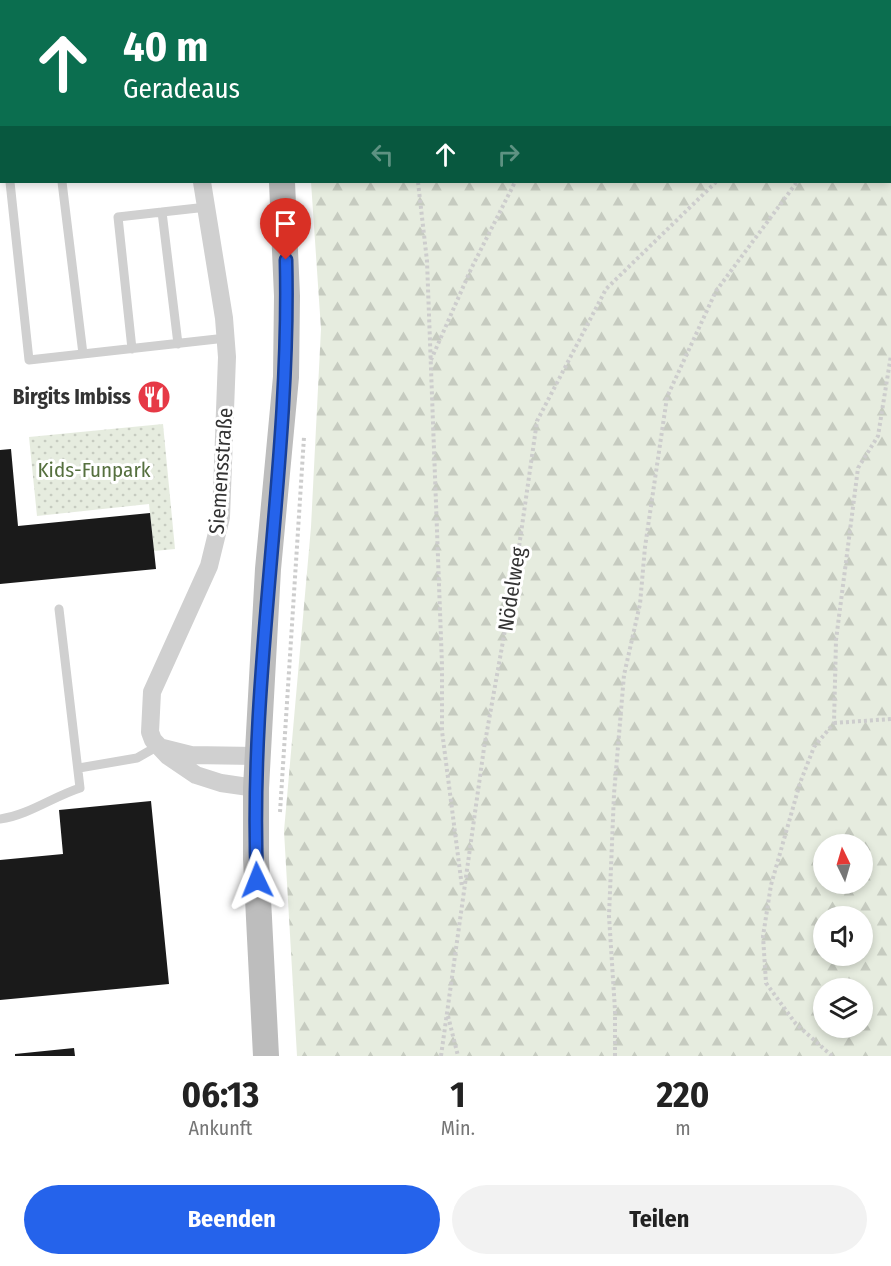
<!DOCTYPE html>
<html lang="de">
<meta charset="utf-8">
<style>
:root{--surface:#fff;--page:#f2f2f2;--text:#222;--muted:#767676;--accent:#2563eb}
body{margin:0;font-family:"Fira Sans Condensed",sans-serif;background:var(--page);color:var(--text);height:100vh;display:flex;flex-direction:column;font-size:22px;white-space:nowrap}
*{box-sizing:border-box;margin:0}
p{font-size:20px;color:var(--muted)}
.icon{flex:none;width:33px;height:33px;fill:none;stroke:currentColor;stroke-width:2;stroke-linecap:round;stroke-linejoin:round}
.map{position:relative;height:1056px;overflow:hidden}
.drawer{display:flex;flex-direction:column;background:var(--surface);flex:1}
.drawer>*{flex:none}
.top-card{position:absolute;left:0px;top:0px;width:891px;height:183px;box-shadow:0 3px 9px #0003;background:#0b6e4f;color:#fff;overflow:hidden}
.needle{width:39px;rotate:355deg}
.buttons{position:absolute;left:813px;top:834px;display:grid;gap:12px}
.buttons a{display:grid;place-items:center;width:60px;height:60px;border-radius:50%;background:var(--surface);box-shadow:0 3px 9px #0003;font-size:30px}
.pin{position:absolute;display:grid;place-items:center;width:51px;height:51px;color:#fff;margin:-62px -26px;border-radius:50% 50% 50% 0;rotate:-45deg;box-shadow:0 0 6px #0007}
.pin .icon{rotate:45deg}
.me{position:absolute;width:66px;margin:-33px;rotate:358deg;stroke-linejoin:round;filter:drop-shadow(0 0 4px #0008)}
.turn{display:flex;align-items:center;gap:21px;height:126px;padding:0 24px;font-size:27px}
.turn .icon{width:78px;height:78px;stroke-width:2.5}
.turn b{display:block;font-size:42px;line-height:51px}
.lanes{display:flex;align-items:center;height:57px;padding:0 24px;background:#0003;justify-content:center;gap:30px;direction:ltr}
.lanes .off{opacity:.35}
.eta{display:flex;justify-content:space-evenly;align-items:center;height:102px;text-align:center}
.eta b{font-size:36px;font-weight:700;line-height:42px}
.action{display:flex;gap:12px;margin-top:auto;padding:12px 24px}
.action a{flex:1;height:69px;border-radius:36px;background:var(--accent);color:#fff;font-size:24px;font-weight:700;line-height:69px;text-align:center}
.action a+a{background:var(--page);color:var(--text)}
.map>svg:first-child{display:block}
.forest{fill:url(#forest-firs);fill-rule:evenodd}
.park{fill:url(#park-dots)}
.building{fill:#1a1a1a}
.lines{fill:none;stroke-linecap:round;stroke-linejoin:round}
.path{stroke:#cdcdcd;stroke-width:4;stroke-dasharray:3 3;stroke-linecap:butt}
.lane{stroke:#d0d0d0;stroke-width:9}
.street{stroke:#d0d0d0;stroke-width:18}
.secondary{stroke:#bdbdbd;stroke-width:26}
.route-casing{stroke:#184099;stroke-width:15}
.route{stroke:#2563eb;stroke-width:10}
.labels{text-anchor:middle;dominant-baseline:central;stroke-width:6;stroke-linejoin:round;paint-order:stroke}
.poi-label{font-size:21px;font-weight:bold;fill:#333;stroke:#fff;text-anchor:end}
.park-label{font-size:21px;fill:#56703f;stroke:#fff}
.street-label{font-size:21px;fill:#333;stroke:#fff}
</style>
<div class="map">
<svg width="891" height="1056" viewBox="0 0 891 1056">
<defs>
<pattern id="forest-firs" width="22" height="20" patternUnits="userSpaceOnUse" patternTransform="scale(1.5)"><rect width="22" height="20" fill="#e6ecdf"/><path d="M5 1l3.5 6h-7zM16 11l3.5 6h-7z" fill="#c6cbc0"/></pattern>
<pattern id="park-dots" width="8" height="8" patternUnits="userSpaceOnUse" patternTransform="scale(1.5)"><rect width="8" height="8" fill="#e6ecdf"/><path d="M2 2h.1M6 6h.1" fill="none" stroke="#c6cbc0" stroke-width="1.8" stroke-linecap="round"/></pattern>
</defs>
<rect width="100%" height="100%" fill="#fff"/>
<path class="forest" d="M292,0H891V1056H297L284,831L311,527L321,329L311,182H890V2ZM824,844H862V884H824ZM824,916H862V956H824ZM824,988H862V1028H824Z"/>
<path class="park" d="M163,424L175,549L154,551L149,504L37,516L29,437Z"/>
<path class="building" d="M159,390L161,402L149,403L147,392Z
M11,449L18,526L150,513L156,569L0,584V450Z
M151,801L169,984L0,1000V860L63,854L59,810Z
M74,1048L75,1056H15V1054Z"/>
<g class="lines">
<path class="path" d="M614,0V2
M874,0L875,2
M878,2V0
M890,57L891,63
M418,182L427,261L442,665V731L462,887
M431,360L471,269L515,182
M834,723L891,719
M280,812L304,437
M448,1016L458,1056
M441,1056L484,748L516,568L537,421L606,289L716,182
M615,1056V1010L609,916L614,794L624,675L640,604L645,547L667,397L716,291L797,182
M832,1056L796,1024L766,983L763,936L771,885L800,783L814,747L834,723L836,640L858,468L878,436L891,355"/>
<path class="lane" d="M2,128V143
M10,182L29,360L226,338
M62,182L83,354
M178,344L162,212L207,207
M132,349L118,217L162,212
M79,768L137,758L158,746
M0,819C29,815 52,797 80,788L59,609"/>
<path class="street" d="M171,0V2
M202,182L224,318L227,357L221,517L209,566L152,692L150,732L153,740L168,756L196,775L221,783L256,788
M163,748L191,755L257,756"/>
<path class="secondary" d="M259,0V2
M266,1056L256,859V788L268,569L286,377L287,296L282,182"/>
</g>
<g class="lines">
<defs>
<path id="route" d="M257,880C248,672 291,467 286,260"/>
</defs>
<use href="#route" class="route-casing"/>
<use href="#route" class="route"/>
</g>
<defs>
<symbol id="restaurant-disc" viewBox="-11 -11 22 22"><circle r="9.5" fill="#e63946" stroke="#fff"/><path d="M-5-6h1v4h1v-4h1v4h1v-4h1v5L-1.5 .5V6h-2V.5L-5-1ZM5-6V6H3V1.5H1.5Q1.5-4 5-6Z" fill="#fff"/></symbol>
</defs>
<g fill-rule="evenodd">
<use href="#restaurant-disc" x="135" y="378" width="38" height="38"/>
</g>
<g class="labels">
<g class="poi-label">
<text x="131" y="397">Birgits Imbiss</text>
</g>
<g class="park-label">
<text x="94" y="470">Kids-Funpark</text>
</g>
<g class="street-label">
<text transform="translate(221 471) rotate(-86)">Siemensstraße</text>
<text transform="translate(512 589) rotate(-81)">Nödelweg</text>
</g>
</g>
</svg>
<div class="buttons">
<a><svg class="needle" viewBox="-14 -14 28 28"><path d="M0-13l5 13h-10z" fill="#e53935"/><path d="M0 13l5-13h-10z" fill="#767676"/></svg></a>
<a><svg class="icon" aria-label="sound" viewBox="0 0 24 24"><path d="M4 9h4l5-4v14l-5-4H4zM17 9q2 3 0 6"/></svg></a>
<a><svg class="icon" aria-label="layers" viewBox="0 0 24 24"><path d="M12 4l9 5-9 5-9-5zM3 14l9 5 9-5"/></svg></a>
</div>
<div class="pin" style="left:286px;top:260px;background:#d93025"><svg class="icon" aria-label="arrive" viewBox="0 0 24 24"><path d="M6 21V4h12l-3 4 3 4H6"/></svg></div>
<svg class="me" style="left:257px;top:880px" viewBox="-20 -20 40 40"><path d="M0-17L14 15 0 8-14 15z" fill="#2563eb" stroke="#fff" stroke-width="4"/></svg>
<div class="top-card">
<div class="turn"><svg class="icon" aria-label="ahead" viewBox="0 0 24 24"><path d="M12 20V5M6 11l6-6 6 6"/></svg><div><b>40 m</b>Geradeaus</div></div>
<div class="lanes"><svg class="icon off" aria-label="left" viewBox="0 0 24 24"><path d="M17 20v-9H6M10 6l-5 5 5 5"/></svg><svg class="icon" aria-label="ahead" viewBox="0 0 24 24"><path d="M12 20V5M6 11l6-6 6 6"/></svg><svg class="icon off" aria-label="right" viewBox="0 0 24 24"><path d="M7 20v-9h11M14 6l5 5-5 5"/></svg></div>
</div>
</div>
<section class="drawer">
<div class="eta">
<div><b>06:13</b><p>Ankunft</p></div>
<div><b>1</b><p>Min.</p></div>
<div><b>220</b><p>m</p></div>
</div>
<div class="action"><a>Beenden</a><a>Teilen</a></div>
</section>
